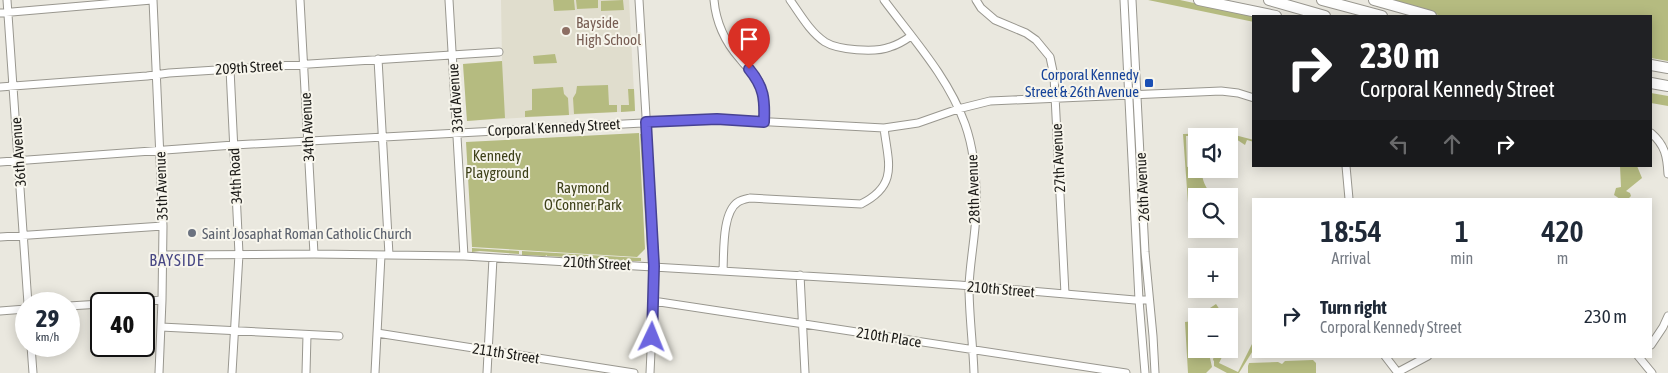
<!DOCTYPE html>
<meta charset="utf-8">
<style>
:root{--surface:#fff;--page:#f2f2f3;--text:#1f2937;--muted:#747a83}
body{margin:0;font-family:"Asap Condensed",sans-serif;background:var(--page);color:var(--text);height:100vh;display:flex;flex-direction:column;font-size:19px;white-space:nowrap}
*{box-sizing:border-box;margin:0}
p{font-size:16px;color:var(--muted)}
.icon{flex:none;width:28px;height:28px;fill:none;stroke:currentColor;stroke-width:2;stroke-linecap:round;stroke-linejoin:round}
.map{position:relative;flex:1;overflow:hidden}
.drawer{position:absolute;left:1252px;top:198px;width:400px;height:160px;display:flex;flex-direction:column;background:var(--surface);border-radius:0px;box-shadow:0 2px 12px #0003}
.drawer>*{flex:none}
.banner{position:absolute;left:1252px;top:15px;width:400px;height:152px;border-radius:0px;box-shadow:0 2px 12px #0003;background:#202124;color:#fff;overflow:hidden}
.fabs{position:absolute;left:1188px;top:128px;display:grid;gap:10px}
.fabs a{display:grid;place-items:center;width:50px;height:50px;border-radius:0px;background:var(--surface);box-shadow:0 2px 12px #0003;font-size:25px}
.speed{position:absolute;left:15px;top:292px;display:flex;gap:10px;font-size:25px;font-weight:700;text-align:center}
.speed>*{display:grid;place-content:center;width:65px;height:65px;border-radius:50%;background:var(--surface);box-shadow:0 2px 12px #0003;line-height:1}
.speed small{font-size:12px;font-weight:400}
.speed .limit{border:2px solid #111;border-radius:8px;background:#fff;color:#111}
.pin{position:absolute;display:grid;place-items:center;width:42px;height:42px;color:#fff;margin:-51px -21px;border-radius:50% 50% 50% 0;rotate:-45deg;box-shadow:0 0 5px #0007}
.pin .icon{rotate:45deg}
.me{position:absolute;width:55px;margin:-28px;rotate:2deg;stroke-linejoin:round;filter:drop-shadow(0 0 4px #0008)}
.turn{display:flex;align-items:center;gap:18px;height:105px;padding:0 25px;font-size:22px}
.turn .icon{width:65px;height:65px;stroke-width:2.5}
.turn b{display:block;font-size:35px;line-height:42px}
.lanes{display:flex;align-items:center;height:48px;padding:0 25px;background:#0003;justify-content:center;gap:25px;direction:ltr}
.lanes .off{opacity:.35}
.eta{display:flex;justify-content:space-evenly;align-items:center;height:85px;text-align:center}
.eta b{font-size:30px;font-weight:600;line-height:35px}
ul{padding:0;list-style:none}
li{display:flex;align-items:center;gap:15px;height:65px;padding:0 25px}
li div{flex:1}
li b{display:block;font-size:19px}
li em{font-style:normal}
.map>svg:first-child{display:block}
.built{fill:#e0ddcd}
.green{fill:#b5bb80}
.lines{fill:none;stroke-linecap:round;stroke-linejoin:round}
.minor-casing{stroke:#99978f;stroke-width:9}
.highway-casing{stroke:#99978f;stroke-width:12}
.minor{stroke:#fff;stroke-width:7}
.highway{stroke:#fff;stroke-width:10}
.route-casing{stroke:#474292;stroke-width:12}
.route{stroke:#6d66e0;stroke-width:9}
.education-dot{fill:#8d6e63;stroke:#f7f5ec;stroke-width:2}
.transit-dot{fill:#1a4fb4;stroke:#f7f5ec;stroke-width:2}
.worship-dot{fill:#6b7280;stroke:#f7f5ec;stroke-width:2}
.labels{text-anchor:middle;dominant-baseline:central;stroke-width:4;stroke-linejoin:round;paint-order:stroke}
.education-label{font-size:15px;fill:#785e54;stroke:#f7f5ec;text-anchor:start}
.street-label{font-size:15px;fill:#1d1c19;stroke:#f7f5ec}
.transit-label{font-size:15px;fill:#164399;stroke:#f7f5ec;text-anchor:end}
.park-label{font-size:15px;fill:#3e4119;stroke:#f7f5ec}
.worship-label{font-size:15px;fill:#5b616d;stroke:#f7f5ec;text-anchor:start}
.neighbourhood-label{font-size:16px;letter-spacing:1px;fill:#474784;stroke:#f7f5ec}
</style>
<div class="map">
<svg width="1668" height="373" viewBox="0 0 1668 373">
<rect width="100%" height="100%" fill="#eae8df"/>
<path class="built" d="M501,0H629L635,111L467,121L463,64L502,61Z"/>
<path class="green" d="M553,0H574L575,10L554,11Z
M576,0H598V8L577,9Z
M623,0L624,10L601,11V1Z
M1148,0H1180L1254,16V22Z
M1384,0H1668V61L1651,58V16H1442Z
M555,54L557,63L534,64L533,56Z
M502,61L505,118L467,121L463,64Z
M608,85L609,105H617V112L574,114L573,98L576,93L577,86Z
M563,87L564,94L568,98L569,115L525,117V111L532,110V89Z
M628,89H634L635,111L621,112V105H629Z
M1651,93L1668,96V106L1651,103Z
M639,133L645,249L637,257L472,247L466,142Z
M1220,133L1216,136H1186L1187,167L1196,165V169H1203C1200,179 1207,190 1213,196H1196V201L1188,203L1183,134Z
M1227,133L1254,140V142L1247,140L1245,145Z
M640,134H641L648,249H647Z
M1620,166H1637L1642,178L1626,191L1630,193L1631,196L1628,199H1620L1614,195L1616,188L1621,187Z
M472,248L519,251V254L480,251L472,252Z
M522,251L641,258V261H624V259L622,260L547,256V255L545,256L522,255Z
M1216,304L1224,316H1211L1207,310Z
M1206,311L1209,316H1196V349H1213L1210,358L1212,367L1206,373H1188L1185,322L1193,321V312Z
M1252,344L1254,345V349L1239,373H1227L1214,366V361L1213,360L1215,349H1226L1219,363L1238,372Z
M1313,360L1316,363V373H1248V366L1249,363L1278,362L1282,364L1285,361Z"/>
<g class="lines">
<defs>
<path id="minor" d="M7,0L28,304
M153,0L163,226L162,300L159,373
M300,0L314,254
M449,0L464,256
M639,0L655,266L650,373
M714,0C716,23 725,42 740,59C745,66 753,72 758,80C765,91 764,109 764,121
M790,0C800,14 810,32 825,42C838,50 875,53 890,47C897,45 904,41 911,36
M884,0C913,39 948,77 965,124C975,152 977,183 976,214C975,238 970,262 969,286C969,315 973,344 974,373
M976,0L981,8L995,20L1026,33L1036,40L1050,57L1054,76L1065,294
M1124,0L1139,300L1145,373
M1132,0L1145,252L1153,336L1155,373
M0,13L152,0
M378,59L389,255
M230,69L239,254L232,373
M0,87L147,76L169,73L499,52
M1651,133C1665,145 1667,156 1668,174
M0,162L234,145L717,119L884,128L918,123L958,109L990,101L1221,91L1238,93L1254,98
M1346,166L1349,199
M0,237L163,226
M163,255L314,254L464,256L959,285L1135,300H1149
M723,270C724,252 722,212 738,202C741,200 746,199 750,198L861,204C899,185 888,162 884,128
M800,275L805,373
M653,301L1126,373
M103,304L162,300
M69,306L101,304
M0,311L26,309
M161,327L339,336
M377,333L634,373
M1651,345L1663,327L1668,316
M31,346L33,373
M1385,356L1398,373
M1638,356L1652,373
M1398,372L1428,356
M306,373L307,335
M375,373L381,255
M487,373L493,258"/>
<path id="highway" d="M1199,0L1276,16
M1269,0L1325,16
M1322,0L1382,16
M1374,0L1431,16
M1651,65L1668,68
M1651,83L1668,86"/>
</defs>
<use href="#minor" class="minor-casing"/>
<use href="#highway" class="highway-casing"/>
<use href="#minor" class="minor"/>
<use href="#highway" class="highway"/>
</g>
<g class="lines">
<defs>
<path id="route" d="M652,337L654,266L646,122L717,119L764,122C765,99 764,87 749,69"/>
</defs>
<use href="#route" class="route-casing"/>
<use href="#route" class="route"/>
</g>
<circle class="education-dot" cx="566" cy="31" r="5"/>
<rect class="transit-dot" x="1144" y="78" width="10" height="10" rx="2.5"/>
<circle class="worship-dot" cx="192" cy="233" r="5"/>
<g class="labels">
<g class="education-label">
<text x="576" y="22">Bayside<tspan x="576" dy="17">High School</tspan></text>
</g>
<g class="street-label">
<text transform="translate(249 67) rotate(-4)">209th Street</text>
<text transform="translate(455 98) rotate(-94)">33rd Avenue</text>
<text transform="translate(307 127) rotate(-93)">34th Avenue</text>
<text transform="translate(554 127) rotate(-3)">Corporal Kennedy Street</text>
<text transform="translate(18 152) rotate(-94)">36th Avenue</text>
<text transform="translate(1058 158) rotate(-93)">27th Avenue</text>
<text transform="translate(235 176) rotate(-93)">34th Road</text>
<text transform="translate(161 186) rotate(-92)">35th Avenue</text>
<text transform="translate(1142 187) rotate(-93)">26th Avenue</text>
<text transform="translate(973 189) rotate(-92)">28th Avenue</text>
<text transform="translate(597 263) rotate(3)">210th Street</text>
<text transform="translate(1001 289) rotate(5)">210th Street</text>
<text transform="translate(889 337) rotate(9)">210th Place</text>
<text transform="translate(506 353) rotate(9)">211th Street</text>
</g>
<g class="transit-label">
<text x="1139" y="74">Corporal Kennedy<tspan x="1139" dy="17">Street &amp; 26th Avenue</tspan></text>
</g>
<g class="park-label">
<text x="497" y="155">Kennedy<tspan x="497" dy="17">Playground</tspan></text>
<text x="583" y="187">Raymond<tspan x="583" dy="17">O'Conner Park</tspan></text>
</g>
<g class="worship-label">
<text x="202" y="233">Saint Josaphat Roman Catholic Church</text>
</g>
<g class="neighbourhood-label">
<text x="177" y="260">BAYSIDE</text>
</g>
</g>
</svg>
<div class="fabs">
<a><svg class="icon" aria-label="sound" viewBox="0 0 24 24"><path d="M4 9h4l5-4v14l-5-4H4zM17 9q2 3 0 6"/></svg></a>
<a><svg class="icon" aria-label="search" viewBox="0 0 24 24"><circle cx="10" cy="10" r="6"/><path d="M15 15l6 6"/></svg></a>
<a>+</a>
<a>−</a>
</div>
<div class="speed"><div>29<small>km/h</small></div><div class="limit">40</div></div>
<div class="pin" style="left:749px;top:69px;background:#d93025"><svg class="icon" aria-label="arrive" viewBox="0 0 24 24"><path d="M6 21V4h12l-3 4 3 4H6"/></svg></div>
<svg class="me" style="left:652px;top:337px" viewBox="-20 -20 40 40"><path d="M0-17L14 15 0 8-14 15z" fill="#6d66e0" stroke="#fff" stroke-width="4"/></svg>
<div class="banner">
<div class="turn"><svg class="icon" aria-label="right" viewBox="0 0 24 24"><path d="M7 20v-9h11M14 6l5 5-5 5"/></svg><div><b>230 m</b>Corporal Kennedy Street</div></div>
<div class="lanes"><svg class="icon off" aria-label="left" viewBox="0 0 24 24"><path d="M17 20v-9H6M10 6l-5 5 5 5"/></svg><svg class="icon off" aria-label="ahead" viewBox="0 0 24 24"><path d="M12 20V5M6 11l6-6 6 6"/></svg><svg class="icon" aria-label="right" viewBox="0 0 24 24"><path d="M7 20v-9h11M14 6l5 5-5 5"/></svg></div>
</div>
<section class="drawer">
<div class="eta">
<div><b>18:54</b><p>Arrival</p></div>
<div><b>1</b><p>min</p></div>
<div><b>420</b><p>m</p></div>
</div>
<ul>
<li><svg class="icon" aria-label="right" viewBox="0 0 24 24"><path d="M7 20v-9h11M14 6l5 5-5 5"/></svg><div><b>Turn right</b><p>Corporal Kennedy Street</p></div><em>230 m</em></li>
</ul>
</section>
</div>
